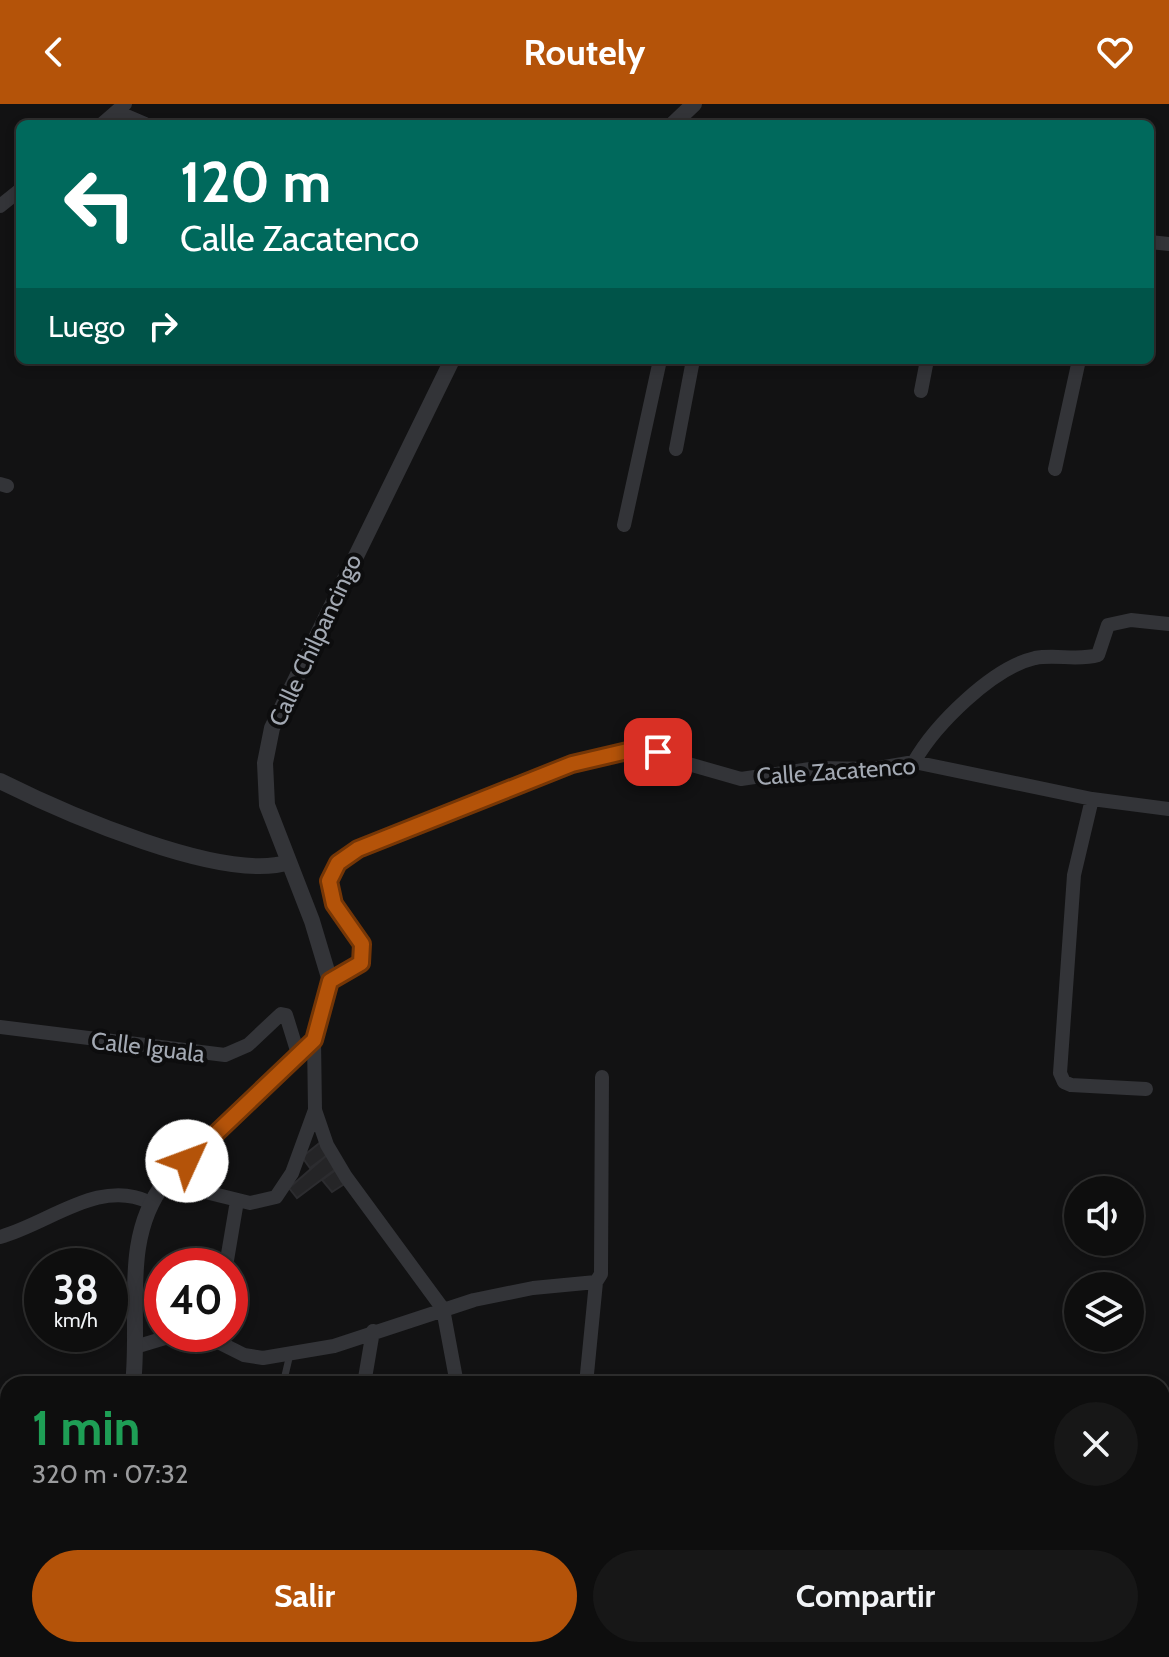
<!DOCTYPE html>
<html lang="es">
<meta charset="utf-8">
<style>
:root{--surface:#0e0e0e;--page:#171717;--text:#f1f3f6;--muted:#9b9c9e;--line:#2e2e2e;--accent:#b45309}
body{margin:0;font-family:Cabin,sans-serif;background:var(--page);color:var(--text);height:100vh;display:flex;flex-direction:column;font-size:30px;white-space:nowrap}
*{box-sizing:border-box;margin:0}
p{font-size:26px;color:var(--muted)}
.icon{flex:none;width:44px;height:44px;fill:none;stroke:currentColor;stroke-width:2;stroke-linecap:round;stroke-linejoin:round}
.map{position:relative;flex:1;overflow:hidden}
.side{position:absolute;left:0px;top:1272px;width:1170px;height:282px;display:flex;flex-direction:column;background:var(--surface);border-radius:24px 24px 0 0;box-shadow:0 4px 12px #0003,0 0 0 2px var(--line)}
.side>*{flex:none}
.hud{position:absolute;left:16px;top:16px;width:1138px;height:244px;border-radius:12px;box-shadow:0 4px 12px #0003,0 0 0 2px var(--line);background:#00695c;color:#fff;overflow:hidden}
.buttons{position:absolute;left:1064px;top:1072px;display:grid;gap:16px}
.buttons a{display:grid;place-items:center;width:80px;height:80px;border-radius:50%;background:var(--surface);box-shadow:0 4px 12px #0003,0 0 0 2px var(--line);font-size:40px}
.speed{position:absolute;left:24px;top:1144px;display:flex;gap:16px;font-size:40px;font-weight:700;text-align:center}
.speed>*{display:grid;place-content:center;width:104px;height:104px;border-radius:50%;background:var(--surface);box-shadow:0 4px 12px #0003,0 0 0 2px var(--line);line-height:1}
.speed small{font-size:20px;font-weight:400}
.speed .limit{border:12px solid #d22;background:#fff;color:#111}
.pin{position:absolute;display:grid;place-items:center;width:68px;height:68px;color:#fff;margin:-34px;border-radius:16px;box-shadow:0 4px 12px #0006}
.me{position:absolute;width:88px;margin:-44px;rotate:47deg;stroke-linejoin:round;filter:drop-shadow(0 0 6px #0008)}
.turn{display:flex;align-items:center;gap:28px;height:168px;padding:0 32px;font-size:36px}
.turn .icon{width:104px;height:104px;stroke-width:2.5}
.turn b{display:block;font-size:56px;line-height:68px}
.then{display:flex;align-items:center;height:76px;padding:0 32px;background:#0003;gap:16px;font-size:30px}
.round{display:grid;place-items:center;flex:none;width:84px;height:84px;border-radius:42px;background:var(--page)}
.headline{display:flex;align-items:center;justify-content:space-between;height:136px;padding:0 32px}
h1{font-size:48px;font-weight:700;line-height:60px;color:#1e9e55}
.action{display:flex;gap:16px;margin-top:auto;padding:16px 32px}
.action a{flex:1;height:92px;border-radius:48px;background:var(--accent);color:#fff;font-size:32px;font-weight:700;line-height:92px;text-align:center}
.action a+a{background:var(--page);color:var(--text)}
header{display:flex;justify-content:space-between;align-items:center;height:104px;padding:0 32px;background:var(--accent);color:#fff;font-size:36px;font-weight:700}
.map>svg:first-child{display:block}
.building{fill:#252527;stroke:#2c2c2f;stroke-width:2}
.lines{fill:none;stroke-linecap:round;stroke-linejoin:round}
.service{stroke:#333438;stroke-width:7}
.minor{stroke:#333438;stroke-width:14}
.tertiary{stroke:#333438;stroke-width:16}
.route-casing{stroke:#753606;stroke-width:20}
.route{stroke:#b45309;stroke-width:14}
.labels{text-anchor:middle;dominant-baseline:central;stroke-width:8;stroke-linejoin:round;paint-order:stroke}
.street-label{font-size:24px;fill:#a3a9b3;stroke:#0d0d0e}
</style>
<header><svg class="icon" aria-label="back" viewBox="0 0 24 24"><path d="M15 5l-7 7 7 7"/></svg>Routely<svg class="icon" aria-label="heart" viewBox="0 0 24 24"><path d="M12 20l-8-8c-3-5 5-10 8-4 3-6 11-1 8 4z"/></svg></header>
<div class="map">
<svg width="1169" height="1553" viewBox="0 0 1169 1553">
<rect width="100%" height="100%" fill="#121213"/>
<path class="building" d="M322,1037L330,1049L310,1064L302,1053Z
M327,1051L337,1064L297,1094L289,1084Z
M337,1065L346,1079L332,1088L322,1076Z"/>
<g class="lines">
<path class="service" d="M283,1280L290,1250"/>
<path class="minor" d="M117,8L145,20
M102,20L125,0
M0,102L20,86
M1150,138L1169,140
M921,287L927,256
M676,345L693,256
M1055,365L1079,256
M0,380L7,382
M624,421L660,256
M914,658C935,621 992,564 1035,554C1056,550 1078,557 1098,551L1108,521L1131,516L1169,520
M1092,695L1074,771L1060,969L1064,978L1071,981L1146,985
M330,877L361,859L362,840L334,800L329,777L338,759L358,745L572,660L636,645L741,675L817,664L873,665L914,658L1092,695L1169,705
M0,923L225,951L248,941L281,910L286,911L299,953
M315,1006L327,1041L346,1073L443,1205L457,1280
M165,1078L250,1099L276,1093L292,1069L315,1006L314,936
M0,1133C50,1119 99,1074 149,1098
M226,1162L237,1097
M202,1230L244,1251L263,1254L334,1242L474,1196L533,1184L596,1178L601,1170L602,973
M135,1243L165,1234L198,1230
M364,1280L373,1227
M586,1280L596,1178
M1162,1523L1169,1519
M536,1546L553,1553
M1084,1553L1097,1546"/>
<path class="tertiary" d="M673,20L694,0
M0,677C62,708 225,780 289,758
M133,1280C141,1212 120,1135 165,1078L314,936L330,877L312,817L267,701L265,659L272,624L452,256
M0,1427L8,1421"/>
</g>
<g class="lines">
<defs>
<path id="route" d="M187,1057L314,936L330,877L361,859L362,840L334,800L329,777L338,759L358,745L572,660L636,645L658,648"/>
</defs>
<use href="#route" class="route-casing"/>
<use href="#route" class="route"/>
</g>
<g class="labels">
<g class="street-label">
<text transform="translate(315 536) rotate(-65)">Calle Chilpancingo</text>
<text transform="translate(836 667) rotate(-4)">Calle Zacatenco</text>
<text transform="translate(148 943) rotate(7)">Calle Iguala</text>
</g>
</g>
</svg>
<div class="buttons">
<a><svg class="icon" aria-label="sound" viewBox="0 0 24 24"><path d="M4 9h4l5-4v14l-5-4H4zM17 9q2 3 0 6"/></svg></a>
<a><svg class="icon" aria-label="layers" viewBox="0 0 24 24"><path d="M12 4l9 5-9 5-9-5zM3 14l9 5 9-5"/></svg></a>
</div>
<div class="speed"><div>38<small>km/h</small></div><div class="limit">40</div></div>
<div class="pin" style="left:658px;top:648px;background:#d93025"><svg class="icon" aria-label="arrive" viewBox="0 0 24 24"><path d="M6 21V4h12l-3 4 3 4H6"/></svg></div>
<svg class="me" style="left:187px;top:1057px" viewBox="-20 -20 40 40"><circle r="19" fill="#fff"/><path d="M0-13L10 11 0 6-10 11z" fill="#b45309"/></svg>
<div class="hud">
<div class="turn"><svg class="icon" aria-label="left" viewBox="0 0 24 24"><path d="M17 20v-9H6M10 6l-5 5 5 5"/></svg><div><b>120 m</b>Calle Zacatenco</div></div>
<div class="then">Luego<svg class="icon" aria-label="right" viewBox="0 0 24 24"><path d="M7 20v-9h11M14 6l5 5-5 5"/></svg></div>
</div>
<section class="side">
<div class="headline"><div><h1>1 min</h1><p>320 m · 07:32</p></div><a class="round"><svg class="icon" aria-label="close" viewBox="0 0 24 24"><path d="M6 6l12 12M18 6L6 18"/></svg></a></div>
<div class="action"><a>Salir</a><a>Compartir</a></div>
</section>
</div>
